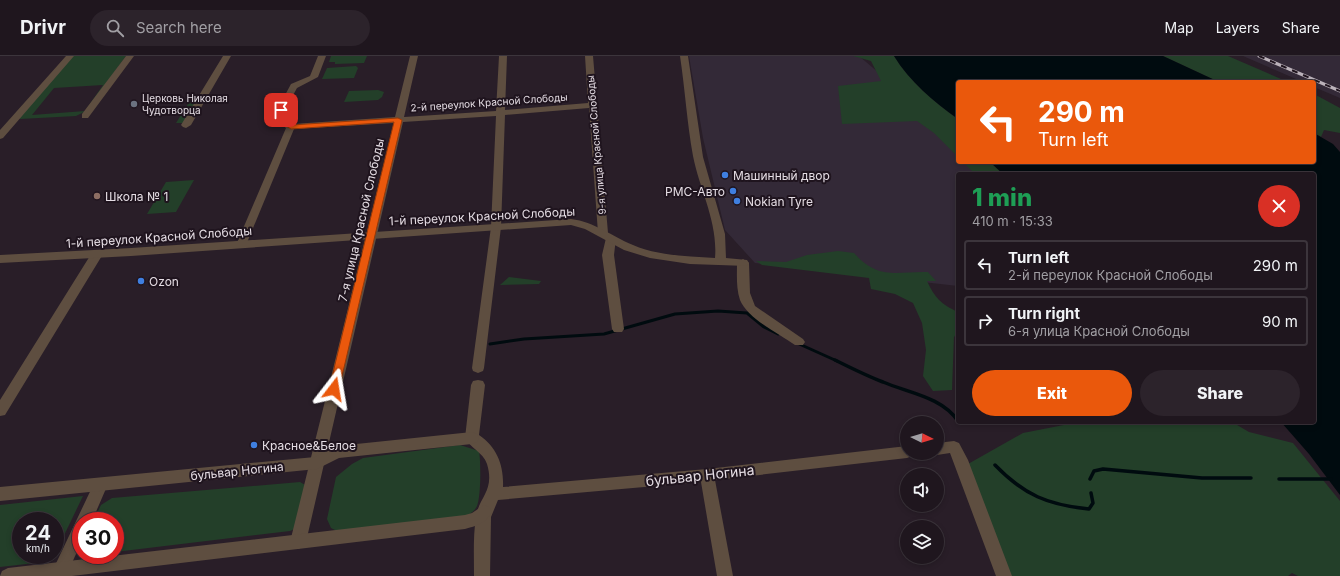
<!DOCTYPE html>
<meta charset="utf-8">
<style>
:root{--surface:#1f161e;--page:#2c232b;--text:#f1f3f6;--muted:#a19fa4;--line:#3c353c;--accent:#ea580c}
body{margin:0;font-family:Inter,sans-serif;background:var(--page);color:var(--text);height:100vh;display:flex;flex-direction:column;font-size:15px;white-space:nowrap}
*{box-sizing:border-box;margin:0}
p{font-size:13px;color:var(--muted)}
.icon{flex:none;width:22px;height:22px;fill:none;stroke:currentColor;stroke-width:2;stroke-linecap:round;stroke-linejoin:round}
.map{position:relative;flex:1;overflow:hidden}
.sheet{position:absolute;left:956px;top:116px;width:360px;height:252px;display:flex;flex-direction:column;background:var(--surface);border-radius:4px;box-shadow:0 2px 6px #0003,0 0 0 1px var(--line)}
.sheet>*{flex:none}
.top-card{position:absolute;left:956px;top:24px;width:360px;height:84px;border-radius:4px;box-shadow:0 2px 6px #0003,0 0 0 1px var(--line);background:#ea580c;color:#fff;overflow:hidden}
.needle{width:26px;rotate:95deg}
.fabs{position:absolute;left:900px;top:360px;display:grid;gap:8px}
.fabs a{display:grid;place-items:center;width:44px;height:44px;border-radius:50%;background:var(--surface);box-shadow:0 2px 6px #0003,0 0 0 1px var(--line);font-size:20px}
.speed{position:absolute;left:12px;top:456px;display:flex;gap:8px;font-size:20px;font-weight:700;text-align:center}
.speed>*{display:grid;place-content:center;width:52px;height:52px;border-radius:50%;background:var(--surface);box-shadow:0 2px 6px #0003,0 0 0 1px var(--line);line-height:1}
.speed small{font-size:10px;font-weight:400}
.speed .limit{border:6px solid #d22;background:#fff;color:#111}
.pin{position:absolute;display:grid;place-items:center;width:34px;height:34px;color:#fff;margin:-17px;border-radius:8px;box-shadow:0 2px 6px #0006}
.me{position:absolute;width:44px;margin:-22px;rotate:14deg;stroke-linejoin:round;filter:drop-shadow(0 0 3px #0008)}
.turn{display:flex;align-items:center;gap:14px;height:84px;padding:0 16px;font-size:18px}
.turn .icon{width:52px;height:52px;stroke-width:2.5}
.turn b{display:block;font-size:28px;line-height:34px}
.round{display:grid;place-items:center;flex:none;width:42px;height:42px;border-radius:21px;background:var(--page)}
.headline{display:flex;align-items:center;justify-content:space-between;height:68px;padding:0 16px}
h1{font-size:24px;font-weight:800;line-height:30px;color:#1e9e55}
.primary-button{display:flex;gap:8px;margin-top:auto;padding:8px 16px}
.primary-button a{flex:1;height:46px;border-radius:24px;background:var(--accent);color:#fff;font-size:16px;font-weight:800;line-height:46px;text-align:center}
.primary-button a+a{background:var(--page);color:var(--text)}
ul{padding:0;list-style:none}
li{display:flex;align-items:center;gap:12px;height:50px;margin:0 8px 6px;padding:0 8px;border:2px solid var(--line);border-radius:4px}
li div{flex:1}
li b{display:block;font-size:15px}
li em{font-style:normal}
header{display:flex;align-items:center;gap:24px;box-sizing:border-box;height:56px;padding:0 20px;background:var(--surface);border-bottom:1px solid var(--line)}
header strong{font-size:19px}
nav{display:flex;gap:22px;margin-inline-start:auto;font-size:14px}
.search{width:280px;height:36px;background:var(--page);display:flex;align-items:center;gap:10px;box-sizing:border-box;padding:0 14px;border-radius:22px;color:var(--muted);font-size:15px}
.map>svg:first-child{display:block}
.industrial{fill:#332937}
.green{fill:#233f29;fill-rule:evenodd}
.water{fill:#000b0f}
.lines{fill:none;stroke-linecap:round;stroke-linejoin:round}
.stream-far1{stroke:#000b0f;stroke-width:3}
.stream{stroke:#000b0f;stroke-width:3.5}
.minor{fill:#5e4e40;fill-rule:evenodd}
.tertiary{fill:#5e4e40;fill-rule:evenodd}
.rail-casing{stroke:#bbb2ba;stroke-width:3}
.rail{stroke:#1f141e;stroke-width:2;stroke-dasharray:6;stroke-linecap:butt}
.route{fill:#ea580c;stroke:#983908}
.worship-dot{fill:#6b7280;stroke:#1f141e;stroke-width:1.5}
.shop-dot{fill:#3f7fe0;stroke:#1f141e;stroke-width:1.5}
.education-dot{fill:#8d6e63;stroke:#1f141e;stroke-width:1.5}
.labels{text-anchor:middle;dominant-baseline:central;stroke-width:4;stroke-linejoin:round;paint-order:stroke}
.far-poi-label{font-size:10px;fill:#e5dde4;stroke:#1f141e;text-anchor:start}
.far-street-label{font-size:10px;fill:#e5dde4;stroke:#1f141e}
.poi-label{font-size:12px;fill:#e5dde4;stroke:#1f141e;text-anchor:start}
.street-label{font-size:12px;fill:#e5dde4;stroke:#1f141e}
.near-street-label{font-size:14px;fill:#e5dde4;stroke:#1f141e}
</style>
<header>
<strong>Drivr</strong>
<div class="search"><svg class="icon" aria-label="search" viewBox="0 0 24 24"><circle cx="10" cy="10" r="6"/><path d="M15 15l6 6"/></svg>Search here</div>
<nav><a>Map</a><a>Layers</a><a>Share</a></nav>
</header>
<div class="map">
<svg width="1340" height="520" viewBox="0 0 1340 520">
<rect width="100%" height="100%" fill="#291e28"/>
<path class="industrial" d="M689,0H859L879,17L958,94V106H971L983,118H958V230L755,207L725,174L703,82Z
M1243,0H1340V42L1314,31V26H1303Z"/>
<path class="green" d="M73,0H126L86,55L76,60L20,63L19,61ZM103,29L85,55L32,59L54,32Z
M331,0H367L364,7L335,8V6H329Z
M853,0H894C910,26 933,45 958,63V101L934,77L917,65L842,68L838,30L881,25L871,5Z
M1163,0H1228L1288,26H1219Z
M356,10L358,12L354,22L322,23L327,12Z
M378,34L384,36L382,41L378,44L344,46L349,35Z
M1314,38L1340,52V77L1324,74L1321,81L1314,77Z
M202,39L186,67H176L193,40Z
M963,106H990L1003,118H975Z
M194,124L176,156L147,158L166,126Z
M838,195L854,197C879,225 897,215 928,216L936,225H927C935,242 941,248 958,256V276L954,281L952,334L933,335L923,320L926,294L922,267L913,247L895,238L871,233L869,222L762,209L756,205L786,206L807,199Z
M509,221L541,225L539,228L500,229Z
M1079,366H1232L1249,376L1293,387L1340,445V520H1298L1292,517L1288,520H1009L968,408L1023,377Z
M460,389L479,395C481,405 481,441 477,450C474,457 466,460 459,464L337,475L331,472L327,463L336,421L352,408L363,402Z
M300,426L312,433L301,470L290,475L115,496V465H93L101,449L112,442Z
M83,440L55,498V465H21V499H55L35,507L0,511V449Z"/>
<path class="water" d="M894,0H1163L1219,26H958V63C933,45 910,26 894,0Z
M1314,77L1333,88L1340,96V439L1309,398L1281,366H1314V118H1003L990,106H1314Z"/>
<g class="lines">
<path class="stream-far1" d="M797,287L837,305
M490,288L524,283L604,278L675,258L718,255L747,257L764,271L778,278"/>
<path class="stream" d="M835,304C851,312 867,320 883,326C909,337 942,341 958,365
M995,409C1024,439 1048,449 1089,453L1093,447L1091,437
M1090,423L1094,415L1103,413L1202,422H1251
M1279,423H1331"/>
<path class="minor" d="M66,0H74L3,82L0,83V74Z
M126,0H134L88,62H82V58Z
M223,0H231L191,69L186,72L183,71L181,69Z
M318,0H326L318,21L297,32L285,54V64L293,68L395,61L410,0H418L404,61L496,55L499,0H507L505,54L588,47L585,0H593L608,177L603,180L598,177L589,52L505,59L501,171L484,312L483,315L478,317L473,315L472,312L491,171L496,60L403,66L306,486L303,491L298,493L293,491L290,486L394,67L294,73L246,189L245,192H237L236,189L286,72L277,65V54L291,28L310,20Z
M611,179L616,182L614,199L624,273L622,276H614L612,273L602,199L606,182Z
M97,194L103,198L5,359L0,360V344L93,195Z
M743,203L749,207L750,237L755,250L803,283L805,286L803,289H795C779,278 747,262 740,244C736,232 737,219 737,207Z
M478,324L483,325L485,329L479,379C497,391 504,410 503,431L707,413L907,390V397H914L912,400L907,402L715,424L733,520H717L701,426L498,444L491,461L490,520H474C474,500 473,480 476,461C479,440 495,435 487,408C483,396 470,392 465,382L471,329L473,325Z
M954,385L959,387L968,404L1012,520H996L950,397L937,399L932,397H937V387Z
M101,422L106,423L108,428L92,465H81V487L66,520H50L96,423Z"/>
<path class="tertiary" d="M680,0H688L703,101L725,178L726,202L747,204L749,207L747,210L690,208L650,202L624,194L585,173L571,169L131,200L0,207V199L131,192L571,163C595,166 611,180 633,189C658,200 688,200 715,202C718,166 700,135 693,100C687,67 685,33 680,0Z
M472,376L477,378L479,382L477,386L472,388L339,402L317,413L0,445V431L315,401L337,390Z
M484,449L489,451L492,456C486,467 476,470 465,473L72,520H0L2,515L8,512L465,459L472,457Z"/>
<defs>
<path id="rail" d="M1259,0L1340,35"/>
</defs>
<use href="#rail" class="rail-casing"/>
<use href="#rail" class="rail"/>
</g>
<path class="route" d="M279,53H283L284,64L292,69L398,62L402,64L339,333L334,337L329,333L394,66L291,73L278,65Z"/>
<circle class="worship-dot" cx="134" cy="48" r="4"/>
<g class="shop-dot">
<circle cx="725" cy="119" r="4"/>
<circle cx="733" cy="135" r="4"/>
<circle cx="737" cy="145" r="4"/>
<circle cx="141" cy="225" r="4"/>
<circle cx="254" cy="389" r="4"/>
</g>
<circle class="education-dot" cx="97" cy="140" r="4"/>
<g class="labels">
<g class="far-poi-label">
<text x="142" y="42">Церковь Николая<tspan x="142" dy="12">Чудотворца</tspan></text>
</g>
<g class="far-street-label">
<text transform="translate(489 46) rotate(-4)">2-й переулок Красной Слободы</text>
<text transform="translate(596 89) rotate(-95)">9-я улица Красной Слободы</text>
</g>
<g class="poi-label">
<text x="733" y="119">Машинный двор</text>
<text x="725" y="135" text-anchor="end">РМС-Авто</text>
<text x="105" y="140">Школа № 1</text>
<text x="745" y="145">Nokian Tyre</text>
<text x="149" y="225">Ozon</text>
<text x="262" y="389">Красное&amp;Белое</text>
</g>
<g class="street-label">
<text transform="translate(482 160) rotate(-3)">1-й переулок Красной Слободы</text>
<text transform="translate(361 164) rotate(-77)">7-я улица Красной Слободы</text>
<text transform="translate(159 181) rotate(-4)">1-й переулок Красной Слободы</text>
<text transform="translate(237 415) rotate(-6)">бульвар Ногина</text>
</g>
<g class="near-street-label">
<text transform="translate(700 419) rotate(-6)">бульвар Ногина</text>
</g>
</g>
</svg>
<div class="fabs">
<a><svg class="needle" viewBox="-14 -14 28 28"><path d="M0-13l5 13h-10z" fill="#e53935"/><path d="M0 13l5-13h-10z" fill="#a19fa4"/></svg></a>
<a><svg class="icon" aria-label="sound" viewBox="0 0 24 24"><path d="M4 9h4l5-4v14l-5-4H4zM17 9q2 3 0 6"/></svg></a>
<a><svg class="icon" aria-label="layers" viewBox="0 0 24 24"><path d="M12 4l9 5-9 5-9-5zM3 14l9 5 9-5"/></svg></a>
</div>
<div class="speed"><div>24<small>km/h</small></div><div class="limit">30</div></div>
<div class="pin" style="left:281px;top:54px;background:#d93025"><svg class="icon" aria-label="arrive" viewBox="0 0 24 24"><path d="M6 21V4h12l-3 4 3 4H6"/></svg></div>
<svg class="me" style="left:334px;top:333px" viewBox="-20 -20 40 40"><path d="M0-17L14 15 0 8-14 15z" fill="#ea580c" stroke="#fff" stroke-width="4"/></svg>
<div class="top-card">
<div class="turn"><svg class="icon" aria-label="left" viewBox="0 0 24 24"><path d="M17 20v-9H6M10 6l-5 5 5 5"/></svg><div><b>290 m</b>Turn left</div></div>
</div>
<section class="sheet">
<div class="headline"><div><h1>1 min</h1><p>410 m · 15:33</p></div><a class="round" style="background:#d93025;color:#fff"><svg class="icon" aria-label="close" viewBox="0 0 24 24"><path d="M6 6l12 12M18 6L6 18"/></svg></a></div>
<ul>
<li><svg class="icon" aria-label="left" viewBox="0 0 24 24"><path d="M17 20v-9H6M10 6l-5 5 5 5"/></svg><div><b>Turn left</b><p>2-й переулок Красной Слободы</p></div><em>290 m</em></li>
<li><svg class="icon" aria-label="right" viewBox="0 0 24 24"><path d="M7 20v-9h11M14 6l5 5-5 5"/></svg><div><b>Turn right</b><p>6-я улица Красной Слободы</p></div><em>90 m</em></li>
</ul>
<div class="primary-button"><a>Exit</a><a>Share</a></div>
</section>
</div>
